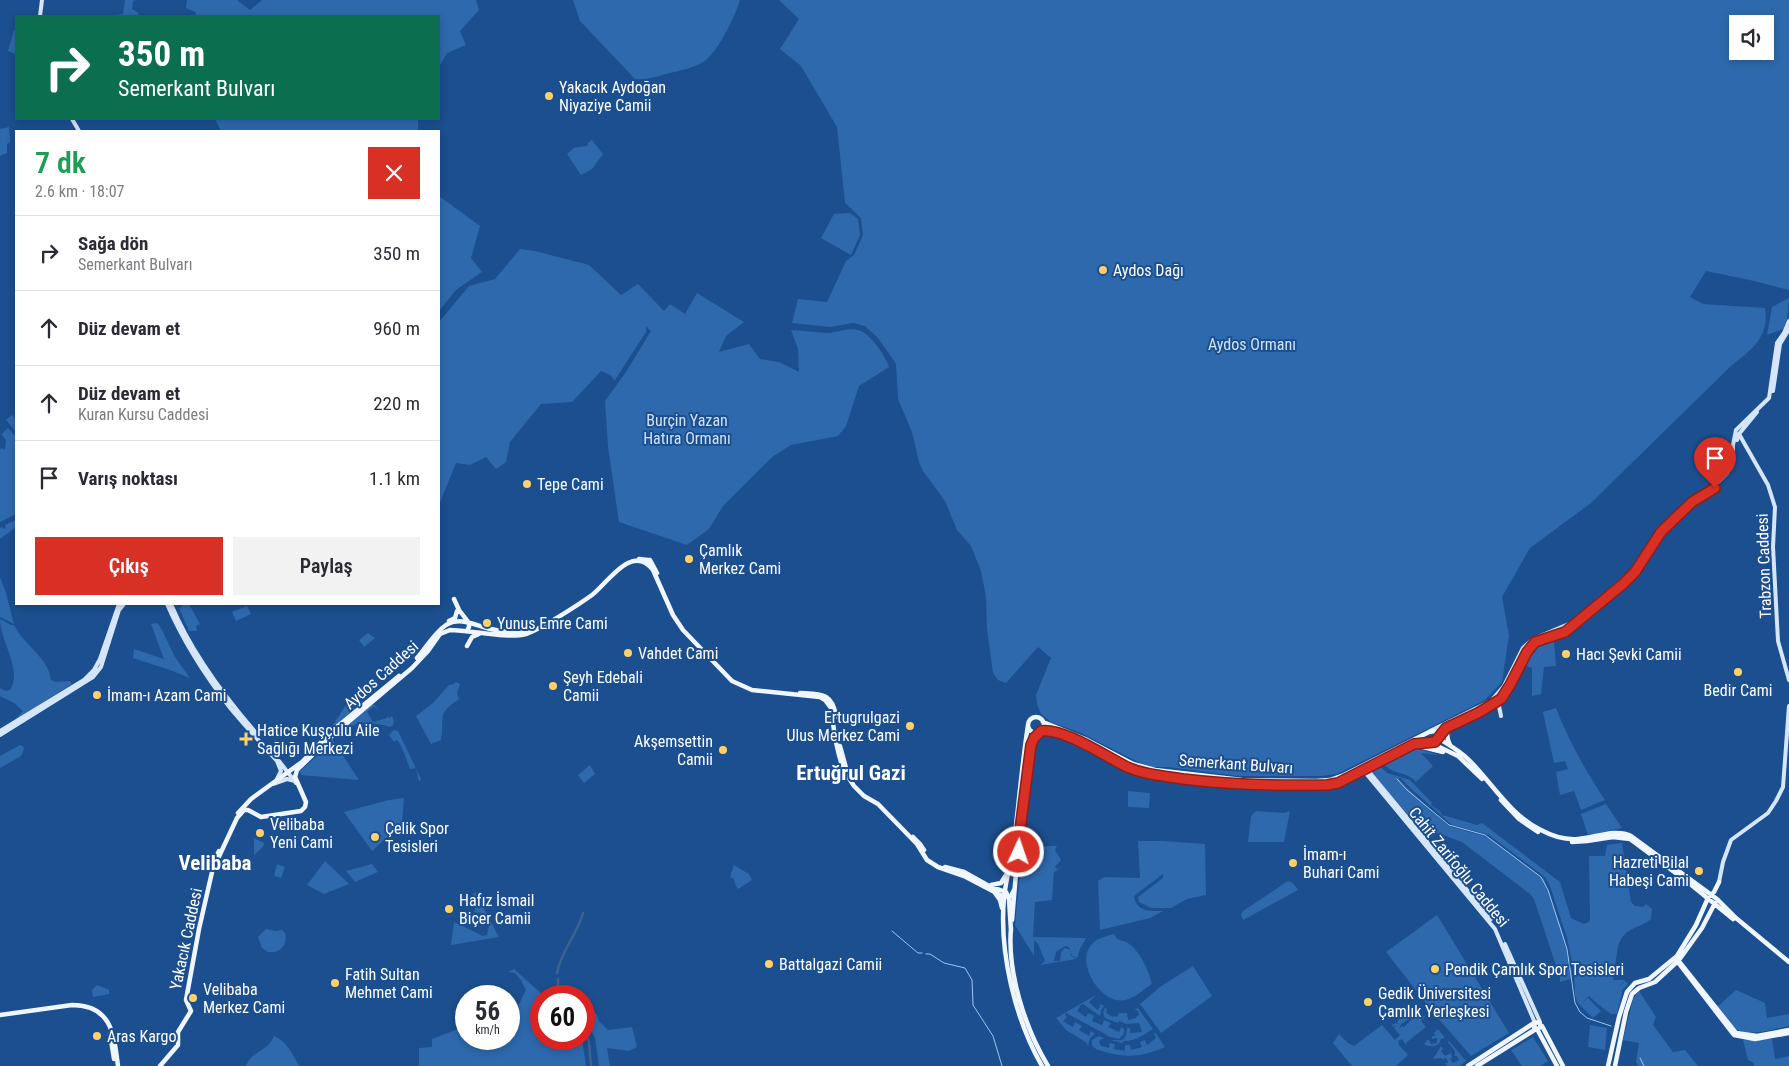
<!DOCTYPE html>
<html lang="tr">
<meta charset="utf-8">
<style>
:root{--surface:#fff;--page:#f2f2f3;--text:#2b2b33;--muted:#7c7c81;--line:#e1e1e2;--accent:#d93025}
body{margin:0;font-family:"Roboto Condensed",sans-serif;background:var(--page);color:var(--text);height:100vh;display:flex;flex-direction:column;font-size:19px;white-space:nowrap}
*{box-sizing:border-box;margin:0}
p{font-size:16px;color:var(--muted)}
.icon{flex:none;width:28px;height:28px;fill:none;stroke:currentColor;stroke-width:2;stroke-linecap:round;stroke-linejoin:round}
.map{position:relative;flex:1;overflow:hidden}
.panel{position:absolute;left:15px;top:130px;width:425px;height:475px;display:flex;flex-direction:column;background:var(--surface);border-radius:0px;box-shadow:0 2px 8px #0003}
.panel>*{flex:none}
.top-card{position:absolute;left:15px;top:15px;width:425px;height:105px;border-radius:0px;box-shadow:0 2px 8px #0003;background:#0b6e4f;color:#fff;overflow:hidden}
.fabs{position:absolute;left:1729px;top:15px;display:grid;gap:10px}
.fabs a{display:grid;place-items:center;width:45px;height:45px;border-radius:0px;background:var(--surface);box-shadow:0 2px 8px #0003;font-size:25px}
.speed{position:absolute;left:455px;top:985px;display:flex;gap:10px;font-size:25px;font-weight:700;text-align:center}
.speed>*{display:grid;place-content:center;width:65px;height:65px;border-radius:50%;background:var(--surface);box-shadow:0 2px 8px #0003;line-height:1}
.speed small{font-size:12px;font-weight:400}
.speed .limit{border:8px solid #d22;background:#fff;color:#111}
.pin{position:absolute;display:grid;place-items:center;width:42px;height:42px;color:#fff;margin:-51px -21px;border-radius:50% 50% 50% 0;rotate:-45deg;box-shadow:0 0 5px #0007}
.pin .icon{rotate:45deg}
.me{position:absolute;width:55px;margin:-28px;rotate:3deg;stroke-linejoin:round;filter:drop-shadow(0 0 4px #0008)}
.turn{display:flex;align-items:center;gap:18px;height:105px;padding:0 20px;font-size:22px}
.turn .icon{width:65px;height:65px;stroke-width:2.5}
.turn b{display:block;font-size:35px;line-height:42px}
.round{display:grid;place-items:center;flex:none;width:52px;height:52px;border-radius:0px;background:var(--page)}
.summary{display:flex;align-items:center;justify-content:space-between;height:85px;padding:0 20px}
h1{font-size:30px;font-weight:600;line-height:38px;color:#1e9e55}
.action{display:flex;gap:10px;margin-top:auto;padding:10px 20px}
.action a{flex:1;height:58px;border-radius:0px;background:var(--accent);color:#fff;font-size:20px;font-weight:600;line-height:58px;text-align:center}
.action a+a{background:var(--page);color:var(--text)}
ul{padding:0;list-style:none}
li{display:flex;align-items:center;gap:15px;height:75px;padding:0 20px;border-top:1px solid var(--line)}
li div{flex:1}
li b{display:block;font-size:19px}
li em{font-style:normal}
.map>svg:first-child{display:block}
.green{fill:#2e69ad;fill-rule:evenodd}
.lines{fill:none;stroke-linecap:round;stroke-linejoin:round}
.stream{stroke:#9cc4f0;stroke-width:1}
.canal{stroke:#3c6290;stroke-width:2.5}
.secondary{stroke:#d6e6fa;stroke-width:4}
.primary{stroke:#f0f6ff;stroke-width:4.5}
.route-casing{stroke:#8d1f18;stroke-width:12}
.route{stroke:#d93025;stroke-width:9}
.poi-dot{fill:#ffd166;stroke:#1b4f8f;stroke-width:2}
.labels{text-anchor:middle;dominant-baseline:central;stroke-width:4;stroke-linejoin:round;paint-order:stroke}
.poi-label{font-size:16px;fill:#fff;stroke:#1b4f8f;text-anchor:start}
.park-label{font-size:16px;fill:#cfe3fa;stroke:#1b4f8f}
.street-label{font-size:16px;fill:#fff;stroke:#1b4f8f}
.district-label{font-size:21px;font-weight:bold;fill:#fff;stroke:#1b4f8f}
</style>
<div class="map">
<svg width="1789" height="1066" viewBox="0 0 1789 1066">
<rect width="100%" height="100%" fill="#1b4f8f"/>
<path class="green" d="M125,0H136L133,1L132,9L139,13L137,16H106L123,14Z
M187,0H237L250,10L262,0H476L479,10L460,31L466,45L447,53L439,67V16H196L195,12L186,8Z
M573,0H740C735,17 719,49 706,60C695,68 678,71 666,74C656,77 646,80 635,79L580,21Z
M779,0H1789V290L1754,281L1706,271L1690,297L1703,304L1765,308C1770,336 1752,350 1732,365L1591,503L1530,548L1502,597L1509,635L1502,682L1485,700L1345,770L1336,774L1322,776H1238L1168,767H1150L1142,764L1081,733L1051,722L1041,714L1037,704L1036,695L1051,658L1038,647L1006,683L998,680L993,673L987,629L986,597L981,571L971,546L957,530L945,501L923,471L919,462L912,432L898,399L896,364L878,338L865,326L853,323L831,327L792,323L798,299L827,302L846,261L854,255L863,235L861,218L845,203L837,127L801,66L780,49L799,19ZM1738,24H1765V51H1738Z
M14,30L16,31L15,54L8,51Z
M215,119H418V131H221Z
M9,127L10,142L7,144V153L0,156V129Z
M592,140L603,154L592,169L581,175L567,154L574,148L587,146L588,143Z
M439,196L480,226L471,258L482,272L456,290L439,311Z
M850,213L858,219L860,235L851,255L821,238L834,214Z
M520,249L535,251L589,265L621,295L638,284L664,311L670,304L685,314L697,293L744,322L726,336L719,352L749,344L760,359L779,362L799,372L798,349L791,330C803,331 815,332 826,333C837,333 850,326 861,331C871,335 886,357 889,367L859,386L846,426L838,436L791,445L772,457L723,506L709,529L687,545L619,522L608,447L605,401L626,372L651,331L646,326V332L615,380L610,375L601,371L572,402L541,404L510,442L506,462L496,469L486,457L470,465L456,463L439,505V322L469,286L495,279Z
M1789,298L1787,320L1783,329L1767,335L1772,307Z
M12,415L16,420V430L15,431L6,420Z
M8,428L16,437V514L0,522V449L2,448L5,450L6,440L0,432L2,434Z
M16,520V527L0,539V528L2,527L4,529L6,528L5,525Z
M0,577L6,593L14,624L0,617Z
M182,604H189L200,624L196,626L197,631H189L179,608L182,607Z
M247,606L251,614L236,621L232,612Z
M0,619L11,625H14C23,644 49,658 51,680L56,682L70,681L72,684L14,721L23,711L14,703L0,696V688L6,691L10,690C23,670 0,641 0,619Z
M157,623L161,628L175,657L190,678L170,670L133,658L134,649L164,659L151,624Z
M368,633L375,638L364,647L359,640Z
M1551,639L1554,641L1556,666L1544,667L1541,694L1532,696V668L1524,665L1537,644Z
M456,682L460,684L457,693L459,699C436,714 445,717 441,740L431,744L416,716L433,703L449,685L454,684Z
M346,705L355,709L335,726L333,725Z
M372,705H375L380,712L374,706L367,712L373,722L387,718V716L389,718L392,716L394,721L393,725L390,727C379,723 370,724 360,722L336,735Z
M1556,708C1568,740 1586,771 1605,800L1581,810L1574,791L1560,795L1556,772L1568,769L1565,761L1554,763L1543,712Z
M394,730L398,731L421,779L419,782L416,768L410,769C407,761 402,745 397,740L394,742L389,735Z
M332,739L359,780L301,775L300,771L317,756Z
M20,745L23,746L24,749L21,756L0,768V756Z
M1418,749L1439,755L1421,753L1433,766L1416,782C1407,771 1392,775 1383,763L1408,750Z
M590,765L595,774L584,783L578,775Z
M1379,765L1387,773L1410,780L1432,803L1431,805L1441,812L1442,815L1477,825L1482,823L1560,882L1571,918L1584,924L1589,922L1590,919L1589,856H1605L1607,845L1622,843L1631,902L1635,906L1643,907L1646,904L1652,909L1651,919C1638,930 1625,926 1618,946L1613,980H1625L1618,988L1625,981L1628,984L1621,991L1622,992L1617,1014H1611C1603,1008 1596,1003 1589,996L1581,1004L1588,998L1601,1011L1593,1018L1580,1005L1578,1004L1575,995L1574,972L1567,938L1550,886L1545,877L1489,835L1452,825L1406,784L1401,778H1398L1404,785L1446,824L1452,827L1488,837L1544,879L1563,933L1572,972L1571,979L1560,982V978L1534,899L1530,894L1462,842L1438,833L1428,839L1372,773L1373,768Z
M1128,791L1150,793L1149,808L1128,807Z
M404,798L402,823L372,851L344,812L389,800Z
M1606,804L1622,828L1588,835L1581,814Z
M1256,811L1284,813L1290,811L1284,842H1248L1251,816Z
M254,838L264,843L263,847L254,855Z
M1138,841H1163L1205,844L1206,895L1187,899L1171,908H1151L1139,902L1138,897L1163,878V874L1134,896C1136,912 1150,911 1163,911L1150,918L1100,930L1098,881L1104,877L1140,878Z
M1050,846H1057L1055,850L1061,860L1055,867L1057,869L1061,868L1054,872L1052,900L1035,902L1033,937L1086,938L1080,949L1077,958L1072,956L1069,947L1065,946L1056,952L1054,961H1060L1061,952L1065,948L1070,950L1071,956L1076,959L1040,965L1045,961L1038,944L1034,940V956L1015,925L1022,853L1026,848Z
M325,861L349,884L324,894L307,885Z
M277,864L285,867L281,878L274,876Z
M372,864L378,872L355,882L346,871Z
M734,865L749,874L752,880L738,889L735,884L734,879L730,877Z
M1288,881L1293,883L1298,890L1243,920L1241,915L1243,911Z
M475,892L499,937L451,945L454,922L483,936L487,935L489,925L480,913L474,912L476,904L469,899Z
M1437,915L1509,1033L1471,1056L1437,1017L1386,952Z
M266,929L275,931L282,930L285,933C288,944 281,954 268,952L262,948L258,937Z
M1114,934L1117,939C1120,940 1125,941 1128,943C1140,951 1149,971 1152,984C1144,989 1135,998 1125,1000C1102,1006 1073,962 1093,943C1098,938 1107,936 1114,934Z
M1193,966L1212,996L1161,1033L1140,1004L1160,987Z
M514,969L544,996H541V1039H582L586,1066H419V1048L432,1047V1039L466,1026V1039H509V1011L517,1008L526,990L521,980L515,973L508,972Z
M97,985L109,990V994L93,997L92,990Z
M1736,990L1765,1003L1767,1018L1789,1014V1026C1775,1029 1747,1038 1735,1028C1728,1022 1723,1013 1717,1007Z
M1639,991L1656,1017L1653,1025L1673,1052L1685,1050L1698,1066H1638L1636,1061L1639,1043L1623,1040L1633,999Z
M1096,995L1089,1002L1097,1010L1100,1007V1004L1104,1006L1101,1010L1100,1016L1083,1004L1079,1006L1080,1007L1077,1011L1086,1017L1088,1013L1094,1016L1092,1021L1102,1025L1104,1020L1111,1023L1108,1027L1119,1032L1121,1027L1124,1029V1034L1119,1039L1107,1036V1035L1066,1013L1065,1015L1067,1017L1063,1021L1073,1027L1075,1022L1082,1026L1079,1030L1089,1036L1091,1031L1095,1034L1090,1038L1088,1046L1087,1043L1066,1030L1056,1018Z
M584,1001L597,1015L599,1021L608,1030L632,1027L637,1047L629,1051L607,1048L610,1066H599L595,1038L584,1016Z
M1105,1008L1107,1009L1106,1013L1113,1017L1114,1016L1117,1017L1119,1013H1127L1128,1020L1136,1018V1017L1139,1015L1138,1011L1134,1010L1138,1008L1153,1029C1143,1035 1136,1041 1124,1041L1122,1043L1111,1040C1121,1040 1126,1043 1127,1028H1130V1033L1142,1032L1139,1023L1126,1024L1119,1021L1118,1023L1105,1018L1103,1012Z
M1406,1013L1407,1015L1402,1020L1410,1014L1412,1017L1401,1024L1399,1029L1402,1026L1404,1027L1416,1015L1419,1018L1426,1015L1421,1021L1426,1027L1407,1042L1406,1045L1402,1039L1398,1041L1399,1045L1408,1055L1396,1066H1352L1333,1043L1339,1034L1348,1043L1354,1046L1382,1025L1395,1040L1400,1035L1394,1028L1397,1025L1393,1027L1392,1025L1396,1023L1398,1024L1397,1022L1401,1017L1402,1018L1401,1016Z
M1590,1025L1607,1028L1605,1050L1588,1047Z
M1438,1029L1445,1038L1441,1039L1439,1044L1433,1047V1046H1428L1424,1044L1428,1039L1431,1044L1437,1043V1038L1432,1039V1036L1437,1035L1433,1034Z
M1155,1032L1165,1047C1143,1057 1127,1058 1105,1052C1100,1050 1095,1050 1092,1045V1040L1099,1036L1104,1038L1100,1040L1099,1042L1101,1046L1109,1048L1110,1043L1115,1044L1114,1049L1125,1051V1045H1130L1131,1050L1142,1047L1140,1042L1145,1040L1147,1045L1156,1038L1154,1034Z
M274,1036C287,1041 293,1055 299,1066H246C253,1049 267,1053 274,1036Z
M1533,1037L1548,1061L1540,1066H1522L1511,1050Z
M1772,1039L1775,1059L1789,1056V1066H1754V1063L1748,1060L1743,1040Z
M1449,1041L1466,1061L1460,1066H1447L1445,1063H1448L1447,1059L1444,1058V1060L1441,1058L1433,1059L1441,1046L1443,1049L1441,1051L1445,1056L1451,1053L1452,1058L1450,1059L1453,1063L1459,1060L1457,1056H1455V1051L1448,1042Z"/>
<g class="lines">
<path class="stream" d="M1397,779L1407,790L1449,825L1485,835L1541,877L1548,890L1567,949L1575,1003L1580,1012L1587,1018L1611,1026
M892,931L918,953H922
M926,954H930L944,963L965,968L972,980L973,1005L993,1036L1002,1066
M1640,1058L1644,1066"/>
<path class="canal" d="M557,973C561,951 577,935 583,913
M558,979V986
M551,992L556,996
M584,1029L589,1042L591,1066"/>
<path class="secondary" d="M40,16L42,0
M72,119L79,131
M1773,391L1780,344L1789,329
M1739,434L1768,485L1775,507L1773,547L1778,641L1789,680
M1737,440L1739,434L1757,412
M167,604C183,641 206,677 231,709C246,727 262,744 277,761L281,771L277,779
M171,604C191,652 223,695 257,734
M1498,701L1501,716
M0,731L84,680L94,670L100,659L119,604
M1430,731L1491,701L1504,686L1523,648L1533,639L1571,623L1627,576L1640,561L1660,530L1691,501L1708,492L1727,473L1733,462V445L1736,430L1769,398L1777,343L1784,333L1789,321
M0,735L93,677L101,667L119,610L124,604
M1438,737C1456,719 1480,716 1499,700C1516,685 1516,656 1535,642C1544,636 1557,636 1567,630C1586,618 1622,589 1636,571C1644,560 1651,548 1659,536
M279,761L296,783
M1363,768L1364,771L1495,929L1535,1023
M1369,768L1370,773L1491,919
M273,784L287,779L295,781
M1719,882L1723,862L1731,840L1768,813L1776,801L1783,787L1789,706
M1505,944L1540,1022"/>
<path class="primary" d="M639,559L648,560
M648,560H650L657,573
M454,599L459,610L469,623V627L467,631
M449,621L455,618L457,611
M467,646L472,637L479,634
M417,658C426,648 434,633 446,625C461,616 476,626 491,629C502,632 516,633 527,630
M800,693C820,694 833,692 836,717
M1028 725a8 8 0 1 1 16 0a8 8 0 1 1-16 0Z
M1043,722L1085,739L1133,764L1155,770L1242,780L1316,781L1330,780L1344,775L1429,732L1434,731L1437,734L1438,738C1449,745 1460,751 1469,760C1492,783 1511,816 1541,830C1552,836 1566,840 1578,839C1595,838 1615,828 1631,836L1717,899L1736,918L1789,962
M1028,725C1022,764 1019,803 1014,842C1011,861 1006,879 1004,898C999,952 1015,1019 1042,1066
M1446,728L1448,740L1450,745
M1041,731C1064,728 1105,757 1127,767C1145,775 1164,776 1183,779C1231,785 1279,786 1327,785L1338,783L1413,744L1433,743L1438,738
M1431,743L1458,756L1482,779
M1415,745L1443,752
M840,746L846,768
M1501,800L1519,819L1538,832
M238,813L251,799L302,762L332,731L399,676
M913,837L920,844L924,850
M1572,842L1587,841L1613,837L1630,839L1689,883L1733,919
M1018,846L1028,843
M215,865L237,818L244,810H248L261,817L301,811L305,807L306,802L295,777L297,770L334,734L412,668L428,651L440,634L450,630C471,630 506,639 526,634C541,629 578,605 592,595C607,584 632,542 653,570L673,615L683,630L732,681L752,690L820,697L825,700L831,708L835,738L839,755L843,769L854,786L864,796L878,804L917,844L927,860L938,867L964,876L1004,897L1011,896L1014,890
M945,867L964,872L989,886L1006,892L1009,899L1011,931
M991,885L1001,883L1006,875
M995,893L1000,900L1002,908
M1012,920L1019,838L1031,745L1038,732
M1011,928C1007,972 1025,1028 1048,1066
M1677,959L1736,1033L1757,1036L1789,1030
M1677,961L1734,1035L1755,1039L1789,1033
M0,1015L72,1005C112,1005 114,1035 118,1066
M1542,1026L1563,1066
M1537,1029L1541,1027L1539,1022L1535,1023L1534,1027L1537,1029L1557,1066
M110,1034L114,1059
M160,1066L178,1045V1032L191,1011L186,1000L199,929L215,859L219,851
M1468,1066L1534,1023
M1477,1066L1536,1029
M1608,1066L1619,1017L1627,992L1635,983L1649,979L1677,956L1696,925L1708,898L1714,892L1719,882
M1615,1066L1626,1012L1632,994L1639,988L1655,982L1679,960L1702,928L1715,903"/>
</g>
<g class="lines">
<defs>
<path id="route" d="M1019,852V838L1031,745L1034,738L1041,731C1064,728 1105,756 1127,767C1145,775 1164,776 1183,779C1231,785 1279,786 1327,785L1338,783L1414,744L1435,742L1446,728L1478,713L1501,699L1510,685L1527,652L1535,642L1565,632L1623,584L1635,572L1661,532L1692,502L1715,488"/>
</defs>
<use href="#route" class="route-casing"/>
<use href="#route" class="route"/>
</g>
<g class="poi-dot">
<circle cx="549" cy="96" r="5"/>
<circle cx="1103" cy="270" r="5"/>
<circle cx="527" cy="484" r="5"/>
<circle cx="689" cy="559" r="5"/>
<circle cx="487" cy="623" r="5"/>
<circle cx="628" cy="653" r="5"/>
<circle cx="1566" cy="654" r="5"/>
<circle cx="1738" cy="672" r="5"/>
<circle cx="553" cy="686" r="5"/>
<circle cx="97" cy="695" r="5"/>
<circle cx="910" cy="726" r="5"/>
<path d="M243.5 731.5h5v5h5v5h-5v5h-5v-5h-5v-5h5z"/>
<circle cx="723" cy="750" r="5"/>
<circle cx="260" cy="833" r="5"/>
<circle cx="375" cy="837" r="5"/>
<circle cx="1293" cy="863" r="5"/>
<circle cx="1699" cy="871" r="5"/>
<circle cx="449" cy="909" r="5"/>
<circle cx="769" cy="964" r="5"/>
<circle cx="1435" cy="969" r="5"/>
<circle cx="335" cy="983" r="5"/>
<circle cx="193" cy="998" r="5"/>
<circle cx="1368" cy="1002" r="5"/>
<circle cx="97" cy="1036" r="5"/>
</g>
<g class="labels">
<g class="poi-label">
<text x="559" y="87">Yakacık Aydoğan<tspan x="559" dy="18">Niyaziye Camii</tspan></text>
<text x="1113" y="270">Aydos Dağı</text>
<text x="537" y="484">Tepe Cami</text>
<text x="699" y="550">Çamlık<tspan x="699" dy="18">Merkez Cami</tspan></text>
<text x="497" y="623">Yunus Emre Cami</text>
<text x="638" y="653">Vahdet Cami</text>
<text x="1576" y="654">Hacı Şevki Camii</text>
<text x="563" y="677">Şeyh Edebali<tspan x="563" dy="18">Camii</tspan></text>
<text x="1738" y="690" text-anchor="middle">Bedir Cami</text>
<text x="107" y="695">İmam-ı Azam Cami</text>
<text x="900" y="717" text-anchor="end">Ertugrulgazi<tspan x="900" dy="18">Ulus Merkez Cami</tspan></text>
<text x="257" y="730">Hatice Kuşçulu Aile<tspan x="257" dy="18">Sağlığı Merkezi</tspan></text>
<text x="713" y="741" text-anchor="end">Akşemsettin<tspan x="713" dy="18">Camii</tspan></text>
<text x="270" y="824">Velibaba<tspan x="270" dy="18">Yeni Cami</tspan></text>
<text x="385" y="828">Çelik Spor<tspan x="385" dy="18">Tesisleri</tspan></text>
<text x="1303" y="854">İmam-ı<tspan x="1303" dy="18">Buhari Cami</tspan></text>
<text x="1689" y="862" text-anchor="end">Hazreti Bilal<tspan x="1689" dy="18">Habeşi Cami</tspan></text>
<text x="459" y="900">Hafız İsmail<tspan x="459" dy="18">Biçer Camii</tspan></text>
<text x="779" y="964">Battalgazi Camii</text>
<text x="1445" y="969">Pendik Çamlık Spor Tesisleri</text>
<text x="345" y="974">Fatih Sultan<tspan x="345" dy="18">Mehmet Cami</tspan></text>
<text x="203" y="989">Velibaba<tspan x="203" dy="18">Merkez Cami</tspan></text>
<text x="1378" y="993">Gedik Üniversitesi<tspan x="1378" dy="18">Çamlık Yerleşkesi</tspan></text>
<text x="107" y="1036">Aras Kargo</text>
</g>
<g class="park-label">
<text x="1252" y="344">Aydos Ormanı</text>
<text x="687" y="420">Burçin Yazan<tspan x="687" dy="18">Hatıra Ormanı</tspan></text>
</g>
<g class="street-label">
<text transform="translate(1764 566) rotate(-92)">Trabzon Caddesi</text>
<text transform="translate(381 675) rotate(-42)">Aydos Caddesi</text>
<text transform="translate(1236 764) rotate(4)">Semerkant Bulvarı</text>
<text transform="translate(1459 867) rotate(51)">Cahit Zarifoğlu Caddesi</text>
<text transform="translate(186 939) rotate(-78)">Yakacık Caddesi</text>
</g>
<g class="district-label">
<text x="851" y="773">Ertuğrul Gazi</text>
<text x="215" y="863">Velibaba</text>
</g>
</g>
</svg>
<div class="fabs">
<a><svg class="icon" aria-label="sound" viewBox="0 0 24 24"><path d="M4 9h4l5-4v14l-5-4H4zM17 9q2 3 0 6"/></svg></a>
</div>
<div class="speed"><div>56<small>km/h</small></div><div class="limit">60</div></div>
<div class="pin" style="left:1715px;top:488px;background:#d93025"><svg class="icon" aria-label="arrive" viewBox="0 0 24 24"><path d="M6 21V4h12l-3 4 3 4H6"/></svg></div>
<svg class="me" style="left:1019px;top:852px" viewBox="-20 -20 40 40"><circle r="17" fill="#d93025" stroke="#fff" stroke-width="3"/><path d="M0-11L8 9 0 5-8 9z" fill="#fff"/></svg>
<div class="top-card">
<div class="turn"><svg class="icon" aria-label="right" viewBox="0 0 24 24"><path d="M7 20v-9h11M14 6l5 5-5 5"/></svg><div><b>350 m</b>Semerkant Bulvarı</div></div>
</div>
<section class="panel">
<div class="summary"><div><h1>7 dk</h1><p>2.6 km · 18:07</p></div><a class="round" style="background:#d93025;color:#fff"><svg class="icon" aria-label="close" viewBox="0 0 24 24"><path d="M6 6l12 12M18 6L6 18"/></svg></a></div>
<ul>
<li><svg class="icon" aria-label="right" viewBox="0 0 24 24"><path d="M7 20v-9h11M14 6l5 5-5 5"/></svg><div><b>Sağa dön</b><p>Semerkant Bulvarı</p></div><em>350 m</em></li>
<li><svg class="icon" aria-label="ahead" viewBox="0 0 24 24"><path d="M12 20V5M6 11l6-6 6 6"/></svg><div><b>Düz devam et</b></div><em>960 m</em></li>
<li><svg class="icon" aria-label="ahead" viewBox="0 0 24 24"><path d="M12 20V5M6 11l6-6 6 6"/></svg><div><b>Düz devam et</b><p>Kuran Kursu Caddesi</p></div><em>220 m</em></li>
<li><svg class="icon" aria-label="arrive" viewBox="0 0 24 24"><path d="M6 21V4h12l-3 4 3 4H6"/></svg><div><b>Varış noktası</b></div><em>1.1 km</em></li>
</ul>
<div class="action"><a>Çıkış</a><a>Paylaş</a></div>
</section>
</div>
